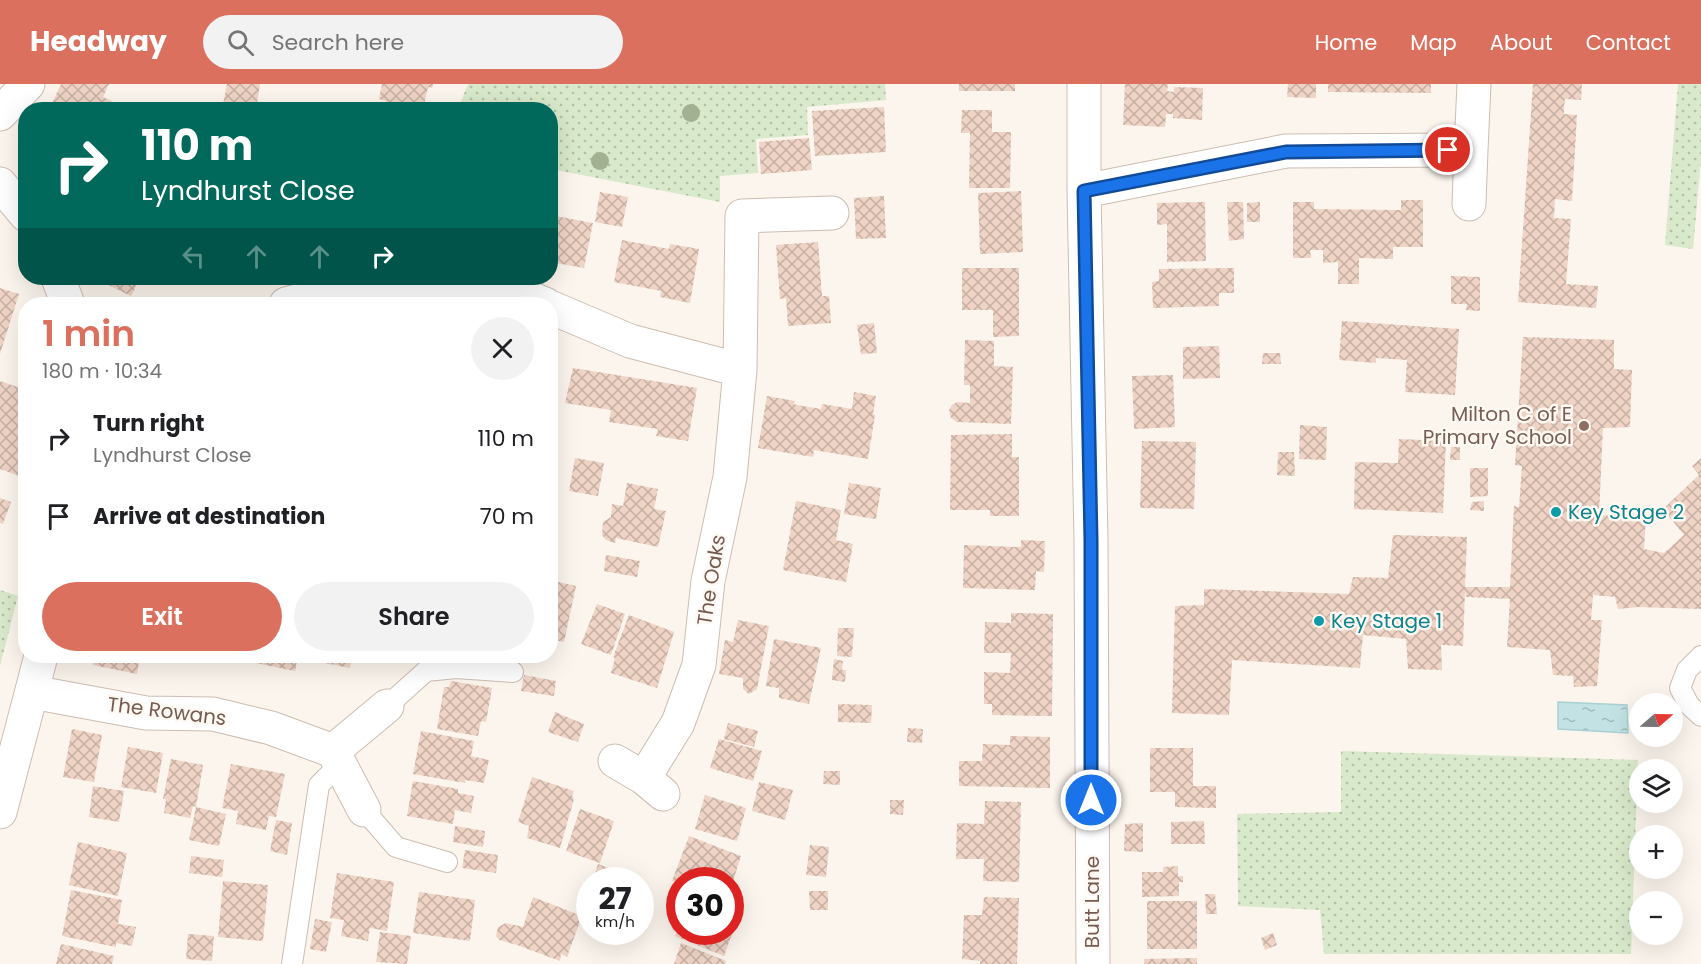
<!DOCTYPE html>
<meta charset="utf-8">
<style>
:root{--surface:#fff;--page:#f2f2f2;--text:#202124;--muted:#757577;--accent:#da705d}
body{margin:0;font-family:Poppins,sans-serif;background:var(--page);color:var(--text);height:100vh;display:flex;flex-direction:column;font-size:22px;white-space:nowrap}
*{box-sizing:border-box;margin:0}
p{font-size:20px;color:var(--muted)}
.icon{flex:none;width:33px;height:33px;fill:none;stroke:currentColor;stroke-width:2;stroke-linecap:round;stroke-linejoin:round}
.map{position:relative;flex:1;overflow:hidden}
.panel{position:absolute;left:18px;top:213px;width:540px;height:366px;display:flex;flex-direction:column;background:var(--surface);border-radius:24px;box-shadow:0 6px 24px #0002}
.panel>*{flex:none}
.top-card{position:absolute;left:18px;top:18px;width:540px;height:183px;border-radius:24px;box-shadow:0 6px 24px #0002;background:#00695c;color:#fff;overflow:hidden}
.needle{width:39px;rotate:70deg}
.controls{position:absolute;left:1629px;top:609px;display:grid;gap:12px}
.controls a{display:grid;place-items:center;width:54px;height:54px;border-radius:50%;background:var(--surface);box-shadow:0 6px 24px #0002;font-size:30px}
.speed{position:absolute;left:576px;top:783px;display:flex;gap:12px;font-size:30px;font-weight:700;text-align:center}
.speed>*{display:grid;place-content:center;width:78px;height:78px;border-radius:50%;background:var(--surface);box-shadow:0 6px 24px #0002;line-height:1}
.speed small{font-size:15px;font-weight:400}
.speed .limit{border:9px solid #d22;background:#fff;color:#111}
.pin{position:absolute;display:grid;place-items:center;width:51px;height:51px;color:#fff;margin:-26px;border:3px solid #fff;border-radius:50%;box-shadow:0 2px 6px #0007}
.me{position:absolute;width:66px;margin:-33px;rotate:0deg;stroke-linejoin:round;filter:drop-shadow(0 0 4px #0008)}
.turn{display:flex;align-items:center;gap:21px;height:126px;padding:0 24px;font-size:27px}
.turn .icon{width:78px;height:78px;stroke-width:2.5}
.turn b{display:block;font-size:42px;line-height:51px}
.lanes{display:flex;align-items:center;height:57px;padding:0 24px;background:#0003;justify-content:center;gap:30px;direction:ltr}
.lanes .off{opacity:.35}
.round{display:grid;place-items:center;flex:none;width:63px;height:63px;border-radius:32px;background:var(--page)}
.summary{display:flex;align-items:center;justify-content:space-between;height:102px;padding:0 24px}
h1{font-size:36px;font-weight:600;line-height:45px;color:var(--accent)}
.action{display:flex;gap:12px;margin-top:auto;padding:12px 24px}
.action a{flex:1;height:69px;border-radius:36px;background:var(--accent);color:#fff;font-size:24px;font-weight:600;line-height:69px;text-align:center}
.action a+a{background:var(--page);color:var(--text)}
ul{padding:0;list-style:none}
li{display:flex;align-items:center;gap:18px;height:78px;padding:0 24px}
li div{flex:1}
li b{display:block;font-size:22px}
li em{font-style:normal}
header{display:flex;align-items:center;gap:36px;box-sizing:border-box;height:84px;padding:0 30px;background:var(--accent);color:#fff}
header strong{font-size:28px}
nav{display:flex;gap:33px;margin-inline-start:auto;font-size:21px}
.search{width:420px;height:54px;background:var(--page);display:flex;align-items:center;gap:15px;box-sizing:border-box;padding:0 21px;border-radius:33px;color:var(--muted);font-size:22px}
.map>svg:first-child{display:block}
.green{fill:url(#green-dots)}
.water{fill:url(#water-ripples);stroke:#a9d1d5;stroke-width:1.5}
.building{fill:url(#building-cross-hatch)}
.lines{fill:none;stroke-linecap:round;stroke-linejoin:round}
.lane-casing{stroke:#cdbdb2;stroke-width:22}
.street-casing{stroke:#cdbdb2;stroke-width:35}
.lane{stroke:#fff;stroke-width:20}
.street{stroke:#fff;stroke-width:33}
.tree{fill:#a3b193}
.route-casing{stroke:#114b97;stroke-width:15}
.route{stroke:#1a73e8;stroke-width:10}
.education-dot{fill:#8d6e63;stroke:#fef9f3;stroke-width:2}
.culture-dot{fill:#0f9aa8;stroke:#fef9f3;stroke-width:2}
.labels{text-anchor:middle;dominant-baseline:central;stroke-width:5;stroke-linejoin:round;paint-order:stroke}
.education-label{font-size:20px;fill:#785e54;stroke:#fef9f3;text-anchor:end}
.culture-label{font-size:20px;fill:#0d838f;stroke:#fef9f3;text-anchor:start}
.street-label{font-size:20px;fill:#765b50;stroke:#fef9f3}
</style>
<header>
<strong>Headway</strong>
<div class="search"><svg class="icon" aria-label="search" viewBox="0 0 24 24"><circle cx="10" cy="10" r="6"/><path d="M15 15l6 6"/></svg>Search here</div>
<nav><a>Home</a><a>Map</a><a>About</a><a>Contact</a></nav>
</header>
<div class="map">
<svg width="1701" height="880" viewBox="0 0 1701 880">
<defs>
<pattern id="green-dots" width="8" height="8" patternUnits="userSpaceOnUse" patternTransform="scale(1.5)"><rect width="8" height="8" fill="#d9e9cb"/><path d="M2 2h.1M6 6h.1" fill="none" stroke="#b5c0a7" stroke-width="1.8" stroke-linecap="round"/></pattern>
<pattern id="water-ripples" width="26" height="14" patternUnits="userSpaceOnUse" patternTransform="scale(1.5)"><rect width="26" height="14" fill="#c2e2e4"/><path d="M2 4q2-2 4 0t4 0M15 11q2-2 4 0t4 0" fill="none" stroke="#a2babb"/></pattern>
<pattern id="building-cross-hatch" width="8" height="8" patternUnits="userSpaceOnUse" patternTransform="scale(1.5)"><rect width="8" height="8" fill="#efd4c6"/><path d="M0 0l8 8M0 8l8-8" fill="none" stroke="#c6afa3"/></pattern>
</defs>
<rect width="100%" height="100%" fill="#fbf5ed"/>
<path class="green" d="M468,0H885L886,16L807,23L808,51L756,55L758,89L720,92V118L551,85L550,26L458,25Z
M1678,0H1701V75L1693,165L1665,161Z
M0,506L18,512L0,582Z
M1341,667L1638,676L1631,870H1324L1320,826L1238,822L1237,730L1341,728Z"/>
<path class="water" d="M1558,618L1627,621L1628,649L1558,645Z"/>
<path class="building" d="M61,0H109L103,13L112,17L108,26H49Z
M227,0H260L256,26H222Z
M382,0H433L432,4L428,3L423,26H384L386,17L379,15Z
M959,0H1015V7H959Z
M1125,0H1168L1167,7L1174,8V3L1203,4L1202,36L1173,34V30H1166L1165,43L1123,41Z
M1288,0H1316V14L1287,13Z
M1328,0H1431V9L1328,8Z
M1533,0H1582L1581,16L1565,15L1564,23V30L1577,31L1572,117L1555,115L1554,134L1571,135L1566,200L1598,202L1596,224L1518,218Z
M884,23L886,68L815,72L812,27Z
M962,26H992V48H1011L1010,104H969L970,49H961Z
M809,54L812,86L761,90L759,58Z
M1021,107L1023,168L980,170L978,109Z
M600,108L628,113L622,143L595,138Z
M884,112L886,154L856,155L854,114Z
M1401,116H1423V163H1393V175L1359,174V200H1338V178L1323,179V166H1310L1311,174H1293V118H1314V125L1401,126Z
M1205,118L1206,177L1167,178V140L1157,141V119Z
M1227,118H1243L1244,155L1229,157Z
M1260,118V138H1247V119Z
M550,131L593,139L584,184L550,178Z
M622,156L669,165L670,160L699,165L690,219L660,213L661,207L614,198Z
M818,158L822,212H829L831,239L788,242L786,214L780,215L776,161Z
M962,184H1019V252L993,253V226H962Z
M1234,184V209H1219V222L1153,224L1152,198L1159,197V185Z
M1451,192L1480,193V227L1466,226L1467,220H1451Z
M102,194H140L131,212L100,197Z
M0,204L19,210L0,270Z
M1342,237L1459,245L1455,311L1405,308L1407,276L1376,274V279L1339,276Z
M874,239L877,269L861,270L857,241Z
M1523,253L1614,256V285L1632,286L1630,343L1603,344L1599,431L1646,433L1644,465L1664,469L1684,451L1663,425L1699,391L1692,382L1701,374V525L1639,523L1618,525L1615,513L1593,511L1591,536H1602L1597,602L1574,603L1573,592L1553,591L1550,566L1507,563L1510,515L1466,513L1465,507L1463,562L1441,561L1442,586L1408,585L1406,555L1363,551L1360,584L1232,576L1229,631L1172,629L1175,522L1204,521V505L1349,510L1353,493L1388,494L1393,451L1467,453L1465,503H1510L1514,422L1519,423L1522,382L1515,381Z
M965,256L994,257V282L1013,283L1011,340L957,338L951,334L949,326L952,321L957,318L970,319V301H964Z
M1219,262L1220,294L1183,295V263Z
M1263,269H1280L1281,280H1262Z
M573,284L697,304L688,357L656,352L658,345L609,338L611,326L565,319Z
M1173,291L1175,343L1134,345L1132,292Z
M0,297L26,306V335L20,352L26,355L22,373L26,374V381L22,393L0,385Z
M854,308L876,312L873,330L875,331L868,375L814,366L813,373L758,364L767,312L795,317L794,320L797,321L821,325L822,320L852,325Z
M1300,341L1327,343L1326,376L1299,375Z
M1012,350V373H1019V432H990V426H950L951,351Z
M1399,355L1446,357L1443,429L1354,425L1355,378L1398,379Z
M1142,357L1196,358L1194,425L1140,424Z
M1451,363H1460V376H1450Z
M1278,368H1294L1295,392L1277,391Z
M575,374L604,379L598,412L569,407Z
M1470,384H1488V412L1470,413Z
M627,399L658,405L654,425L666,427L658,463L616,454L615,459L606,456L602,451L603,438L611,433L612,420L623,422Z
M849,399L881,404L876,435L844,430Z
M0,414L11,418L3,440L0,439Z
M796,417L841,426L836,456L853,460L846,498L783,486Z
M1484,417V427L1470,426L1472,418Z
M1021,456L1045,457L1044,488L1036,487L1035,506L963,504L964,461L1021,463Z
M606,471L640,477L637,493L604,487Z
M550,496L576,502L564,558L550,555Z
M597,520L625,530L611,571L581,560Z
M1011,529L1053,530L1052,632L992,631V620H984V588L1010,589L1011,569H984L985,538L1011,539Z
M629,531L674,548L657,604L611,589L615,574L613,573Z
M738,536L769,542L757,605L749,610L743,605V594L719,590L725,556L733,558Z
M838,544H854L852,573L837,572Z
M774,555L821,564L809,620L779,614V604L766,602Z
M95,572H140L137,590L93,581Z
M221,572H298L295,587Z
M310,572H355L353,578H351L350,584L309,576Z
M834,575L843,577L842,586H846L845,598L832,596Z
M524,591L556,597L554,612L521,607Z
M451,597L492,604L486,638L481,637L478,652L437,645L444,603H449Z
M838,620L872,621L871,639L838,638Z
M555,628L584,640L578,658L548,648Z
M728,639L758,647L754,663L724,655Z
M908,644L923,645L922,659L907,658Z
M72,645L102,651L94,698L63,693Z
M421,647L474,657L471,672L489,676L484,699L465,696V699L413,690Z
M1010,652L1050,653V704L959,702V677H982L983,660L1010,661Z
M719,655L762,667L753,697L710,684Z
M128,663L163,669L156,709L121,703Z
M1150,664H1193V702H1216V724L1175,723V708H1150Z
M171,675L203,681L196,723L193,722L190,734L164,729L166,715H163Z
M231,680L285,690L276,733L269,732L266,746L236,740L238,727L222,724Z
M824,687H840V701L823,700Z
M532,693L574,707L572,712L574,715L560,764L527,754L529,742L518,738Z
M413,697L458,705V709L474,712L471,729L455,726L453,740L407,732Z
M759,698L793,706L785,736L752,727Z
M93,702L124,707L119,738L89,733Z
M705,711L746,724L737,757L695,745Z
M890,716H904L903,731L890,730Z
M985,717L1021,718L1019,798L983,797L984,775H956L957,739L984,740Z
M196,723L226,730L219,762L189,756Z
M580,725L614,737L600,779L566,767Z
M276,736L292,739L287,771L270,767Z
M1204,737L1205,760H1171V738Z
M1143,739V768L1124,767L1125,740Z
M455,742L485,747L483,763L453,758Z
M689,752L741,772L731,803L730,796H680V800L672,797Z
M78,758L127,769L118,812L69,801Z
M810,761L829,763L826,793L806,791Z
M465,766L498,771L496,789L462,784Z
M191,772L224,776L222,793L189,789Z
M598,780L614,786L611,796H593Z
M1178,782V792H1183V798H1179V812L1142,813V788H1163V783Z
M337,789L394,798L387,847L370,844L368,857L341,852L344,836L330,834Z
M223,797L268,801L263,857L218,853Z
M71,806L122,816L118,840L136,843L132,862L116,859V863L62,852Z
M809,807H828V826H810Z
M419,808L475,816L470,857L413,849Z
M1205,810H1215L1217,830H1206Z
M533,813L582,832L567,873L561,870L560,877L517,861L499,856L496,852L498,843L506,839L523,843Z
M984,813L1019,814L1017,880H980V877L962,875L964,831H982Z
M1147,817H1197V865H1147Z
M679,828L680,848H730V836L736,839L724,872L675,852L677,848L672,846Z
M315,835L332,838L326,868L310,865Z
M380,848L411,852L407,880L376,878Z
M1273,849L1277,861L1265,866L1261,854Z
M188,850L214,852L212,877L186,875Z
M681,859L726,877L725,880H674Z
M61,860L114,872L112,880H56Z
M1197,874V880H1144V875Z"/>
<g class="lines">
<defs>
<path id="lane" d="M1701,572L1687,586L1680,604L1689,621L1701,632
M387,622L426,587L456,584L513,588
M364,726L396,763L447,778
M292,880L319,701L340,680"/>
<path id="street" d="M1084,0V107L1091,456L1093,880
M0,30L28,0
M0,100L26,131
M1084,107L1286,67L1471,66L1474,0
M1469,120L1471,66
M58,194L68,220
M286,220L316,212L404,199L520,210L545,220
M550,223L630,257L740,286L730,393L708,497L699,581L678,639L644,694
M740,286L742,132L832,129
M32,608L146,629L213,630L271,644L333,667L387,622
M333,667L364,726
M615,677L644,694L663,710
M0,728L41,572"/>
</defs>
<use href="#lane" class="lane-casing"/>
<use href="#street" class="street-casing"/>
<use href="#lane" class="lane"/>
<use href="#street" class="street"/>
</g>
<g class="tree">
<circle cx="691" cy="29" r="9"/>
<circle cx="600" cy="77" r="9"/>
</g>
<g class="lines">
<defs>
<path id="route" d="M1091,716V456L1084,107L1286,68L1448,66"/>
</defs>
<use href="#route" class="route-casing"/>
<use href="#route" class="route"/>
</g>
<circle class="education-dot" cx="1584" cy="342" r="6"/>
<g class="culture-dot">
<circle cx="1556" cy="428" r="6"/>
<circle cx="1319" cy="537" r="6"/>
</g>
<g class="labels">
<g class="education-label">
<text x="1572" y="330">Milton C of E<tspan x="1572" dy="23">Primary School</tspan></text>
</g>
<g class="culture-label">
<text x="1568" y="428">Key Stage 2</text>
<text x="1331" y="537">Key Stage 1</text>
</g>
<g class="street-label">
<text transform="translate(711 496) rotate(-81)">The Oaks</text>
<text transform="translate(167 627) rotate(7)">The Rowans</text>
<text transform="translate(1092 818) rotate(-90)">Butt Lane</text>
</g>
</g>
</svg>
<div class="controls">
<a><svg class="needle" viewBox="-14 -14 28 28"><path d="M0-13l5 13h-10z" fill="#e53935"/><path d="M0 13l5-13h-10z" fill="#757577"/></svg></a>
<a><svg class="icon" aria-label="layers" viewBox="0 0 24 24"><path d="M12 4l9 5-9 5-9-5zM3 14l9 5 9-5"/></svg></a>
<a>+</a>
<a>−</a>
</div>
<div class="speed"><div>27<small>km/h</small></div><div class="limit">30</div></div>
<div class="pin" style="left:1448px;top:66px;background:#d93025"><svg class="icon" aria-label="arrive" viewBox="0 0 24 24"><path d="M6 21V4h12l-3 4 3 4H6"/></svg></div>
<svg class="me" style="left:1091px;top:716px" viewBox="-20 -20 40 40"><circle r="17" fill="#1a73e8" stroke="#fff" stroke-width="3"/><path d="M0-11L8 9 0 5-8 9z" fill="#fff"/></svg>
<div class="top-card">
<div class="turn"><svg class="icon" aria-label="right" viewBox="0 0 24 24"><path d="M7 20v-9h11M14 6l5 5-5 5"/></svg><div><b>110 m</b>Lyndhurst Close</div></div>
<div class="lanes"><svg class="icon off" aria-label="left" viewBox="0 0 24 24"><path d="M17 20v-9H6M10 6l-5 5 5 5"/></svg><svg class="icon off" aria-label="ahead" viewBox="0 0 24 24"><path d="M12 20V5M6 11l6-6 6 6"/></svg><svg class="icon off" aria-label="ahead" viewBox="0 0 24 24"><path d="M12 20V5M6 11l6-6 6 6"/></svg><svg class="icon" aria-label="right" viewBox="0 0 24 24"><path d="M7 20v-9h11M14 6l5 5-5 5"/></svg></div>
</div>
<section class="panel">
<div class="summary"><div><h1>1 min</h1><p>180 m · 10:34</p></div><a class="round"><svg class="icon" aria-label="close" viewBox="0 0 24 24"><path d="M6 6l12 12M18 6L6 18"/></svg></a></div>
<ul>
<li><svg class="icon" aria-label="right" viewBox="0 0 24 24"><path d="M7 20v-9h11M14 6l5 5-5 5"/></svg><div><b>Turn right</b><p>Lyndhurst Close</p></div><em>110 m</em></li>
<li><svg class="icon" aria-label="arrive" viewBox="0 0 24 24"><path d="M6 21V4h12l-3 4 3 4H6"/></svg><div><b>Arrive at destination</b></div><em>70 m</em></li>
</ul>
<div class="action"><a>Exit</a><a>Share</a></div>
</section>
</div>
